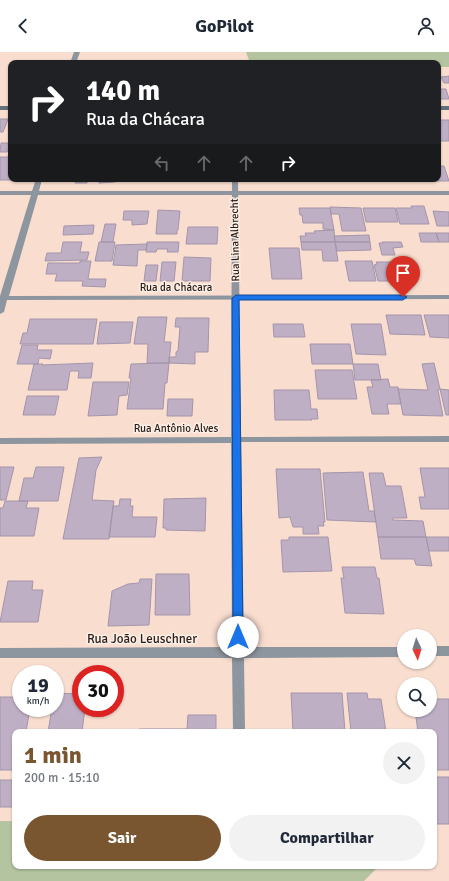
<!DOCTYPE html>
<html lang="pt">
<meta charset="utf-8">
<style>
:root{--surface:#fff;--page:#f2f2f3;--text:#1f2937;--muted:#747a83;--accent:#79562f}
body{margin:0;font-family:Signika,sans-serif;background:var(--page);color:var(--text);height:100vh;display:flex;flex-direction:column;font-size:15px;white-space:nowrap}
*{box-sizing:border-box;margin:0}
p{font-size:13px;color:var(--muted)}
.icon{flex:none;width:22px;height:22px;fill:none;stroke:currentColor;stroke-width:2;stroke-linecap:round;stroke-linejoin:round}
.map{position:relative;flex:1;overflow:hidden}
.details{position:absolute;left:12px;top:677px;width:425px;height:140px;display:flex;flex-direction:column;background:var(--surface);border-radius:8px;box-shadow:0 1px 3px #0004}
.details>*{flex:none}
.top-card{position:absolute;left:8px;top:8px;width:433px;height:122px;border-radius:8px;box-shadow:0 1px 3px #0004;background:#202124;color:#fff;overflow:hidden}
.needle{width:26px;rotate:176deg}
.buttons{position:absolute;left:397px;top:577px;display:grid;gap:8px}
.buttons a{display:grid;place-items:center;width:40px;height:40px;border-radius:50%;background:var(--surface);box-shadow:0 1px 3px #0004;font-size:20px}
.speed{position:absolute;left:12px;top:613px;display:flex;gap:8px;font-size:20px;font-weight:700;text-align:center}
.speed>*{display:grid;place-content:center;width:52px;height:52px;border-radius:50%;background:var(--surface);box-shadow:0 1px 3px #0004;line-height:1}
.speed small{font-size:10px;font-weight:400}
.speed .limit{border:6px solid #d22;background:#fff;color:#111}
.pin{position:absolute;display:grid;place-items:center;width:34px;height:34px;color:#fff;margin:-41px -17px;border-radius:50% 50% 50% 0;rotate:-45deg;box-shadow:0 0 4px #0007}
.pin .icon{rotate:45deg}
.me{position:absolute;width:44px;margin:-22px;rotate:0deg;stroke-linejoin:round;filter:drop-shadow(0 0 3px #0008)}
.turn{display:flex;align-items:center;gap:14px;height:84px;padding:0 12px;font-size:18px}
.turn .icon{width:52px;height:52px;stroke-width:2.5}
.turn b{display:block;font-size:28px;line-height:34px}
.lanes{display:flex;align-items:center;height:38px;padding:0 12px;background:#0003;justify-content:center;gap:20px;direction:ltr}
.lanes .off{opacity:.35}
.round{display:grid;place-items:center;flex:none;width:42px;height:42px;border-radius:21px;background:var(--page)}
.headline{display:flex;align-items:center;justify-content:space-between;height:68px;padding:0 12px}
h1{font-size:24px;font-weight:700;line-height:30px;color:var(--accent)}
.button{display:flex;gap:8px;margin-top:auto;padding:8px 12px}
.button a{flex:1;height:46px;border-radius:24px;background:var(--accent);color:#fff;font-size:16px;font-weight:700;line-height:46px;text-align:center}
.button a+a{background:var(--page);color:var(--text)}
header{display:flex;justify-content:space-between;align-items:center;height:52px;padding:0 12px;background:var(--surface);font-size:18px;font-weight:700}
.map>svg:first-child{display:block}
.green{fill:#b4c4a0}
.building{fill:#beafc5;stroke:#a495ab}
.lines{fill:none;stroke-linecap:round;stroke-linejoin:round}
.minor{fill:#8d959e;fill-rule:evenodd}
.tertiary{fill:#8d959e;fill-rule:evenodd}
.secondary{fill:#636f7b;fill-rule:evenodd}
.route{fill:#1a73e8;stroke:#114b97}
.labels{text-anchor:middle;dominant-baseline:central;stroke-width:3;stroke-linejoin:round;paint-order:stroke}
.street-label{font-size:11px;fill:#281f1a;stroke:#feeee5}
.near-street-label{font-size:13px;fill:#281f1a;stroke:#feeee5}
</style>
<header><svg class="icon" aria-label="back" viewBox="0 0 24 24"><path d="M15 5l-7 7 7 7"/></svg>GoPilot<svg class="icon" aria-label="person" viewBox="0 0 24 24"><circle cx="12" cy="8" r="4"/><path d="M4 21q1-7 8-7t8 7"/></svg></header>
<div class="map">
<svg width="449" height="829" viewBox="0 0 449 829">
<rect width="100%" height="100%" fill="#f9ded0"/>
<path class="green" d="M246,0H449V15H438V11H250Z
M0,769H15V814H379L364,829H0Z"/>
<path class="building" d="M449,24V31H444L441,25Z
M438,35L440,37H446L449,47H438Z
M0,67H8L3,80H0Z
M438,68H449V89H438Z
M1,91H11L7,100H0Z
M0,105H11V127L13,128H0Z
M438,114H444L449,129H422V127H438Z
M76,127H88L87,131H75Z
M100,127H116L115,130L99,131Z
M263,127H292L293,128H263Z
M359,127H388L389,129H359Z
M411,154H424L429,172H400L396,156H412Z
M330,155L361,156L366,179H342L339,162H331Z
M299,156H330L334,178L323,177V171H303L302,163H300Z
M363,156H395L398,170H366Z
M158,158L180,159L178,178L177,179V182H156Z
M124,159H149L147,172L132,173V168H123Z
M433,159L449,160V174H437Z
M105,172H116L113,190H101Z
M94,173L93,182L63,183L64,174Z
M188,175H218L217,192H186Z
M334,178L335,190H301L300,184H306L305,181H315L314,179Z
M419,181H436L439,190H421Z
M436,181H449V190H439Z
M369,183L370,190H335L334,184Z
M63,190H82L80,200H89L87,208L45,209L47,201H61Z
M99,190H115L112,209H95Z
M147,190H179L178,200H167L168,197H157L156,200H146Z
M301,190H335L338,209H323L322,198H302Z
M335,190H370L371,198L337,199Z
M382,190H401L403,195L393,196L395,203H382L379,191H383Z
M147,192L146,198H138L137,214L113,213L116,193Z
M269,196H299L302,227H272Z
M184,205L211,206L210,229H182Z
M80,209H91L88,227H106L105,235L82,234L83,229H55L57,222H46L48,211H80Z
M345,209H372L376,229H349Z
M162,210H176L174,229H160Z
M376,210H408L413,229H378L374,213L377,212Z
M146,213H158L156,229H144Z
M386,263H421L425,283L390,282Z
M424,263H449V286L430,285Z
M138,265H167L164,290H171L169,311H147L148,292H134Z
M176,266H209L208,300H195V312L169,311V305H176V300L178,299L180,275H175Z
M30,267H97L93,292H20L23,281H27Z
M100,270H133L130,291L97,292Z
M273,272H303L305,285H274Z
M351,272H381L386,303L356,302Z
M310,292H350L353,312H312Z
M22,293H38L37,298H52L50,307L39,306L38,312H17Z
M93,311L91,326H78L79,319H70L67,338H28L34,312H43L42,313Z
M169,311L167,331H165L163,357H127L131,326H129L131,312Z
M434,311L440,337L438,338L443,364L403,363L398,337L428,338L422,312Z
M353,312H378L381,328H355Z
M315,318H352L357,347H318Z
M388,327L390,335H398L401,352H387L389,362H372L367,335H373L371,328Z
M93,330H129L127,343L119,344L117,363L88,364Z
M440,337L449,338V363H446Z
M274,338H309L311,357H317L318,367H311L312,368H275Z
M27,344H59L55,363H23Z
M168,347H193L192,364H167Z
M102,405L96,418L92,448L114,449L109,487H63L79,406Z
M0,415H14L6,448H0Z
M36,415H64L58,449H19L24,426H33Z
M420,416H449V457H421L419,445H425Z
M276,417H320L325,470H323L324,474H318L319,482H303V475H293L290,465L279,466Z
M363,420L369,459H374L376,470L327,468L323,421Z
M369,421H383L386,434H401L407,466H393V468L423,469L426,485H378Z
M206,446L205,479L166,478V476H163L164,447Z
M120,447H131L130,454H133L132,465H157L155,485H109L113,454H119Z
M5,449H28L26,456H39L34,484H0V456H3Z
M289,485H328L332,519L283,520L281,488H289Z
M378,485H426L432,514L416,513L414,507H381Z
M426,485H449V499H429Z
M342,515H375L377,526H379L384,562L345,561L341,526H344Z
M156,522H189L190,563H155Z
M140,527H152L149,573L108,574L112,539L128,532L139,531Z
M8,529H33L32,538H43L38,570H0Z
M55,641L81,642V656H85L82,680H48L52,656H55Z
M291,641H342L345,680H293Z
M347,641H367L368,647H381L386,680H351Z
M0,645H21V656H30L26,680H15V718H0Z
M430,647H449V718H434V680H418L415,658H430Z
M188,663H216V680H139V677H187Z
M434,725H449V772H434Z
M0,728H15V755H0Z"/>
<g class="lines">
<path class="minor" d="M74,0H80L76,11H70Z
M36,127H42L39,139H449V143H38L9,244L449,243V247L7,248L4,260L0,262V244L31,143H0V139H32Z
M236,385L241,388L244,595H404V605L244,606L245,680H233L232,606H0V596L232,595L231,391L0,392V386Z
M430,594H449V604H430Z"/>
<path class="tertiary" d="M232,127H238L241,385L449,384V390H233L231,388Z"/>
<path class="secondary" d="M0,54H11V58H0Z
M438,54H449V58H438Z"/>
</g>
<path class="route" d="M236,243H403L407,245L403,248H239L243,585L242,588L238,590L234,588L233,585L232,246Z"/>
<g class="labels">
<g class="street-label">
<text transform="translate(235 188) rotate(-91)">Rua Lina Albrecht</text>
<text x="176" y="235">Rua da Chácara</text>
<text x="176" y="376">Rua Antônio Alves</text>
</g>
<g class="near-street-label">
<text x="142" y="587">Rua João Leuschner</text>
</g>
</g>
</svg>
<div class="buttons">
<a><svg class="needle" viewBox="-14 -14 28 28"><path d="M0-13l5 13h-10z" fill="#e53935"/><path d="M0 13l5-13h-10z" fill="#747a83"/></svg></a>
<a><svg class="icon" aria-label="search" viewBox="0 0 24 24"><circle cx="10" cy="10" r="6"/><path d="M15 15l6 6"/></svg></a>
</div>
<div class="speed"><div>19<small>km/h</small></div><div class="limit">30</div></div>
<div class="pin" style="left:403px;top:245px;background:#d93025"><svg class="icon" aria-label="arrive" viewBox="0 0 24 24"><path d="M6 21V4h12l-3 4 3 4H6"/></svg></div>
<svg class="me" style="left:238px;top:585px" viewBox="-20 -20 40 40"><circle r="19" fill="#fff"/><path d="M0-13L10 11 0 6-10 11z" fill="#1a73e8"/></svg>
<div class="top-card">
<div class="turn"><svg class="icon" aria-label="right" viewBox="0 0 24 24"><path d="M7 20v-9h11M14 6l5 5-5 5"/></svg><div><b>140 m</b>Rua da Chácara</div></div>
<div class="lanes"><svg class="icon off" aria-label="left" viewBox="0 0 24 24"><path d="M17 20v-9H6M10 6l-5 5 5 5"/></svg><svg class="icon off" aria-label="ahead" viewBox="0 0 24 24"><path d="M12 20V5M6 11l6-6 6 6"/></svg><svg class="icon off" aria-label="ahead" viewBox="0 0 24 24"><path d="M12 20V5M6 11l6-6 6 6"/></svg><svg class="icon" aria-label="right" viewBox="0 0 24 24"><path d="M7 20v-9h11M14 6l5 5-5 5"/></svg></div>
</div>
<section class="details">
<div class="headline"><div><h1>1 min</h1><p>200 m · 15:10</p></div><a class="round"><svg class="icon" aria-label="close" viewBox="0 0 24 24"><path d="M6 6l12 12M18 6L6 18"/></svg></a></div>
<div class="button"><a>Sair</a><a>Compartilhar</a></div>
</section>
</div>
